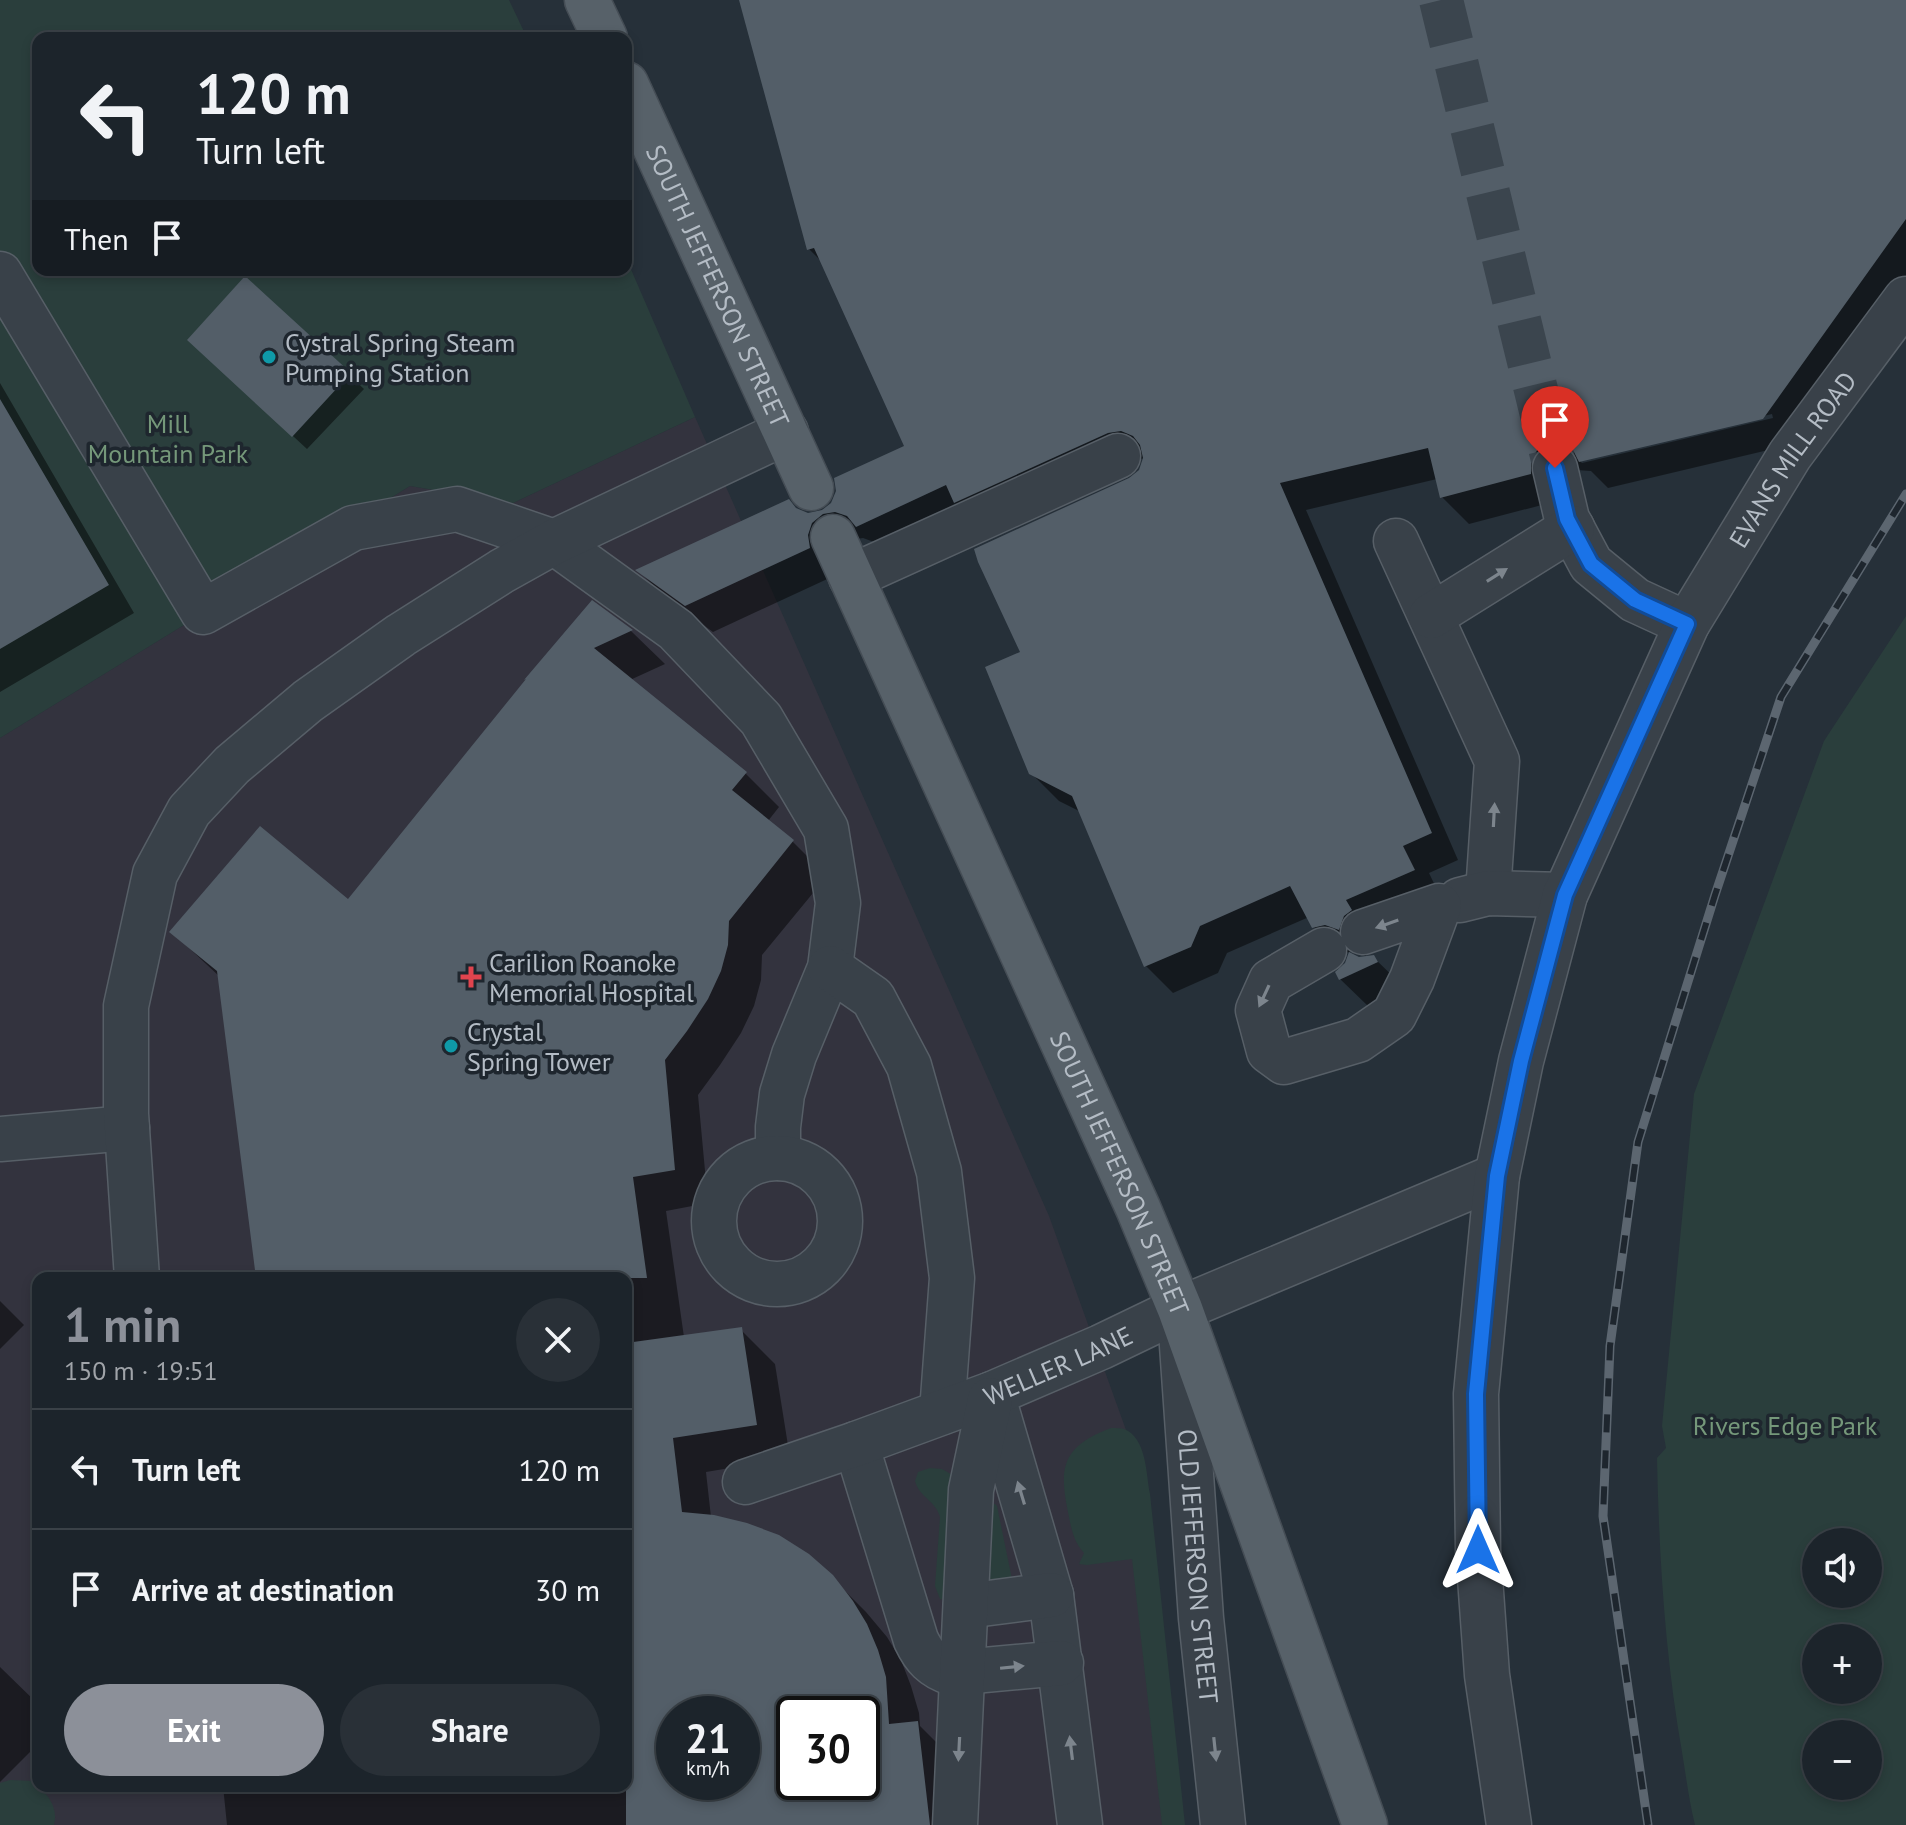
<!DOCTYPE html>
<meta charset="utf-8">
<style>
:root{--surface:#1c242b;--page:#293037;--text:#f1f3f6;--muted:#a0a4a9;--line:#3a4147;--accent:#8c9099}
body{margin:0;font-family:"PT Sans",sans-serif;background:var(--page);color:var(--text);height:100vh;display:flex;flex-direction:column;font-size:30px;white-space:nowrap}
*{box-sizing:border-box;margin:0}
p{font-size:26px;color:var(--muted)}
.icon{flex:none;width:44px;height:44px;fill:none;stroke:currentColor;stroke-width:2;stroke-linecap:round;stroke-linejoin:round}
.map{position:relative;flex:1;overflow:hidden}
.sheet{position:absolute;left:32px;top:1272px;width:600px;height:520px;display:flex;flex-direction:column;background:var(--surface);border-radius:16px;box-shadow:0 4px 12px #0003,0 0 0 2px var(--line)}
.sheet>*{flex:none}
.top-card{position:absolute;left:32px;top:32px;width:600px;height:244px;border-radius:16px;box-shadow:0 4px 12px #0003,0 0 0 2px var(--line);background:#1c242b;color:var(--text);overflow:hidden}
.buttons{position:absolute;left:1802px;top:1528px;display:grid;gap:16px}
.buttons a{display:grid;place-items:center;width:80px;height:80px;border-radius:50%;background:var(--surface);box-shadow:0 4px 12px #0003,0 0 0 2px var(--line);font-size:40px}
.speed{position:absolute;left:656px;top:1696px;display:flex;gap:16px;font-size:40px;font-weight:700;text-align:center}
.speed>*{display:grid;place-content:center;width:104px;height:104px;border-radius:50%;background:var(--surface);box-shadow:0 4px 12px #0003,0 0 0 2px var(--line);line-height:1}
.speed small{font-size:20px;font-weight:400}
.speed .limit{border:4px solid #111;border-radius:12px;background:#fff;color:#111}
.pin{position:absolute;display:grid;place-items:center;width:68px;height:68px;color:#fff;margin:-82px -34px;border-radius:50% 50% 50% 0;rotate:-45deg;box-shadow:0 0 8px #0007}
.pin .icon{rotate:45deg}
.me{position:absolute;width:88px;margin:-44px;rotate:0deg;stroke-linejoin:round;filter:drop-shadow(0 0 6px #0008)}
.turn{display:flex;align-items:center;gap:28px;height:168px;padding:0 32px;font-size:36px}
.turn .icon{width:104px;height:104px;stroke-width:2.5}
.turn b{display:block;font-size:56px;line-height:68px}
.then{display:flex;align-items:center;height:76px;padding:0 32px;background:#0003;gap:16px;font-size:30px}
.round{display:grid;place-items:center;flex:none;width:84px;height:84px;border-radius:42px;background:var(--page)}
.overview{display:flex;align-items:center;justify-content:space-between;height:136px;padding:0 32px}
h1{font-size:48px;font-weight:700;line-height:60px;color:var(--accent)}
.primary-button{display:flex;gap:16px;margin-top:auto;padding:16px 32px}
.primary-button a{flex:1;height:92px;border-radius:48px;background:var(--accent);color:#fff;font-size:32px;font-weight:700;line-height:92px;text-align:center}
.primary-button a+a{background:var(--page);color:var(--text)}
ul{padding:0;list-style:none}
li{display:flex;align-items:center;gap:24px;height:120px;padding:0 32px;border-top:2px solid var(--line)}
li div{flex:1}
li b{display:block;font-size:30px}
li em{font-style:normal}
.map>svg:first-child{display:block}
.medical{fill:#33333e;fill-rule:evenodd}
.green{fill:#2a3e3c;fill-rule:evenodd}
.shadow{fill:#0007;fill-rule:evenodd}
.building{fill:#535e68;fill-rule:evenodd}
.lines{fill:none;stroke-linecap:round;stroke-linejoin:round}
.minor-tunnel{stroke:#3b454e;stroke-width:44;stroke-dasharray:44 22;stroke-linecap:butt}
.minor-casing{stroke:#575f67;stroke-width:47}
.major-casing{stroke:#454d55;stroke-width:47}
.minor{stroke:#394149;stroke-width:44}
.major{stroke:#576169;stroke-width:44}
.rail-casing{stroke:#5c6670;stroke-width:9}
.rail{stroke:#1e262e;stroke-width:6;stroke-dasharray:18;stroke-linecap:butt}
.oneway{fill:#7d858d}
.route-casing{stroke:#114b97;stroke-width:20}
.route{stroke:#1a73e8;stroke-width:14}
.culture-dot{fill:#0f9aa8;stroke:#1e262e;stroke-width:3}
.health-dot{fill:#e0444e;stroke:#1e262e;stroke-width:3}
.labels{text-anchor:middle;dominant-baseline:central;stroke-width:7;stroke-linejoin:round;paint-order:stroke}
.street-label{font-size:26px;fill:#b4bcc5;stroke:#1e262e}
.poi-label{font-size:26px;fill:#b4bcc5;stroke:#1e262e;text-anchor:start}
.park-label{font-size:26px;fill:#75987a;stroke:#1e262e}
</style>
<div class="map">
<svg width="1906" height="1825" viewBox="0 0 1906 1825">
<rect width="100%" height="100%" fill="#263039"/>
<path class="medical" d="M695,417L1049,1216L1135,1455L1168,1825H0V738L410,486L513,503ZM38,1278H626V1786H38ZM674,1714H742V1782H674ZM794,1714H862V1782H794Z"/>
<path class="green" d="M0,0H509L527,38H38V270H626V258L695,417L513,503L410,486L0,738Z
M1906,616V1825H1695C1689,1801 1686,1776 1682,1752C1665,1655 1659,1557 1657,1458L1666,1448L1662,1426L1694,1094L1824,741ZM1868,1542V1594H1816V1542ZM1868,1638V1690H1816V1638ZM1868,1734V1786H1816V1734Z
M1111,1428C1114,1428 1122,1428 1124,1429C1147,1438 1146,1475 1150,1494L1185,1825H1162L1132,1559L1087,1565L1079,1564L1084,1553C1073,1541 1071,1527 1068,1512C1058,1465 1064,1446 1111,1428Z
M930,1468L942,1469L954,1476L948,1601L940,1599L935,1586L940,1517C936,1501 919,1497 915,1481L918,1472Z
M990,1504H995L997,1506L1012,1579L987,1589Z
M10,1780L34,1781C46,1793 59,1806 54,1825H0V1783Z"/>
<path class="shadow" d="M741,0H1906V283L1790,445L1608,488L1591,471L1576,470L1557,501L1469,524L1442,497L1437,479L1306,510L1458,860L1429,873L1441,898L1370,943L1366,956L1353,951L1341,954L1314,927L1309,917L1227,953L1218,973L1173,993L1146,966L1081,812L1059,801L1031,773L1022,653L1130,480L1140,471L1145,458L1135,460L884,552L874,542L863,538L851,540L836,575L713,632L665,597L639,571L798,511L808,515L823,512L906,447L822,262L809,249ZM1772,414L1773,418L1582,463L1579,460Z
M246,279L364,389L307,449L204,354Z
M0,383L134,613L0,692Z
M592,603L631,631L665,664L630,680L745,773L779,807L768,821L793,842L827,876L762,955L761,980L754,1006L741,1033L720,1065L698,1095L708,1203L666,1211L684,1337L741,1330L775,1364L790,1458L706,1472L711,1517L831,1577L866,1612L887,1637L901,1660L911,1686L919,1713L920,1726L951,1757L959,1825H227L223,1786H626V1278H257L220,977L172,932L349,901ZM674,1714H742V1782H674ZM794,1714H862V1782H794Z
M1373,957L1401,984L1403,989L1368,1006L1340,979L1359,959Z
M0,1301L24,1325L0,1349Z
M0,1667L38,1704V1744L0,1782Z"/>
<path class="building" d="M739,0H1906V219L1763,419L1579,462L1574,452L1563,444H1549L1538,449L1531,460V474L1440,498L1428,448L1280,483L1432,833L1403,846L1415,870L1346,900L1352,910L1344,916L1339,930L1325,925L1312,928L1290,886L1200,926L1191,947L1144,967L1072,796L1029,774L985,667L1020,652L978,562L974,549L1129,478L1139,470L1143,458L1140,445L1133,436L1121,431L1108,433L954,503L946,485L856,527L847,516L835,512L823,514L812,523L808,535L810,548L685,606L635,570L789,499L796,508L808,513L822,510L831,503L836,491L834,478L904,446L814,248L807,250Z
M245,276L351,373L292,437L187,340Z
M0,399L109,585L0,649Z
M592,600L633,630L594,648L747,772L732,790L794,840L729,921L728,945L721,971L708,999L687,1031L665,1060L675,1170L633,1177L647,1278H256L217,971L169,932L260,826L348,899L526,679L524,680Z
M1349,952L1359,957L1374,955L1378,962L1339,980L1335,972L1345,963Z
M742,1327L757,1425L673,1438L682,1512L714,1515L747,1523L779,1535L809,1554L833,1575L853,1601L867,1624L878,1650L886,1677L889,1724L918,1721L930,1825H626V1343ZM674,1714H742V1782H674ZM794,1714H862V1782H794Z"/>
<g class="lines">
<path class="minor-tunnel" d="M1441,0L1555,468"/>
<defs>
<g id="minor">
<path d="M0,274L203,612L353,528L457,509L554,542L676,630L761,719L826,829L838,903L830,968L794,1055L782,1094L778,1127V1158"/>
<path d="M1555,468L1567,519L1591,564L1635,600L1687,624"/>
<path d="M1396,541L1497,761L1488,893"/>
<path d="M851,577L1118,456"/>
<path d="M1431,616L1572,528"/>
<path d="M1460,900L1488,893L1565,895"/>
<path d="M1324,950L1271,981L1258,1010L1269,1051L1284,1062L1358,1040L1394,1015L1412,979L1439,906L1363,932"/>
<path d="M830,968L873,998L909,1066L939,1172L952,1278L942,1412"/>
<path d="M0,1139L127,1128"/>
<circle cx="777" cy="1221" r="63"/>
<path d="M137,1278L126,1114V1006L155,874L189,811L232,765L308,701L401,635L502,571L554,542L786,432"/>
<path id="s1" d="M1181,1331L1201,1618L1223,1825"/>
<path d="M992,1394L1051,1595L1080,1825"/>
<path d="M856,1444L916,1640C924,1657 933,1667 952,1673L1061,1663"/>
<path id="s2" d="M745,1482L856,1444L992,1394L1101,1347L1180,1309L1497,1176"/>
<path d="M966,1606L1051,1595"/>
<path d="M955,1825L971,1490L990,1400"/>
<path id="s3" d="M1509,1825L1487,1675L1478,1550L1476,1394L1497,1176L1521,1061L1565,895L1687,624L1790,455L1906,299"/>
</g>
<g id="major">
<path d="M587,0L605,38"/>
<path id="s4" d="M626,84L811,488"/>
<path id="s5" d="M833,537L1138,1208L1180,1309L1365,1825"/>
</g>
</defs>
<use href="#minor" class="minor-casing"/>
<use href="#major" class="major-casing"/>
<use href="#minor" class="minor"/>
<use href="#major" class="major"/>
<defs>
<path id="rail" d="M1648,1825L1603,1516L1610,1346L1638,1142L1715,895L1781,697L1906,494"/>
</defs>
<use href="#rail" class="rail-casing"/>
<use href="#rail" class="rail"/>
</g>
<defs><path id="oneway-solid" d="M-6-.8H1V-3.2L6.5 0L1 3.2V.8H-6Z" transform="scale(2)"/></defs>
<g class="oneway">
<use href="#oneway-solid" transform="translate(1497 575) rotate(-32)"/>
<use href="#oneway-solid" transform="translate(1494 815) rotate(-87)"/>
<use href="#oneway-solid" transform="translate(1387 924) rotate(161)"/>
<use href="#oneway-solid" transform="translate(1264 996) rotate(115)"/>
<use href="#oneway-solid" transform="translate(1021 1493) rotate(-107)"/>
<use href="#oneway-solid" transform="translate(1012 1667) rotate(-6)"/>
<use href="#oneway-solid" transform="translate(1071 1748) rotate(-97)"/>
<use href="#oneway-solid" transform="translate(959 1749) rotate(93)"/>
<use href="#oneway-solid" transform="translate(1215 1749) rotate(84)"/>
</g>
<g class="lines">
<defs>
<path id="route" d="M1478,1550L1476,1394L1497,1176L1521,1061L1565,895L1687,624L1635,600L1591,564L1567,519L1555,468"/>
</defs>
<use href="#route" class="route-casing"/>
<use href="#route" class="route"/>
</g>
<g class="culture-dot">
<circle cx="269" cy="357" r="8"/>
<circle cx="451" cy="1046" r="8"/>
</g>
<path class="health-dot" d="M467 965h8v8h8v8h-8v8h-8v-8h-8v-8h8z"/>
<g class="labels">
<g class="street-label">
<text stroke="none"><textPath href="#s4" startOffset="222">SOUTH JEFFERSON STREET</textPath></text>
<text stroke="none"><textPath href="#s3" startOffset="1434">EVANS MILL ROAD</textPath></text>
<text stroke="none"><textPath href="#s5" startOffset="698">SOUTH JEFFERSON STREET</textPath></text>
<text stroke="none"><textPath href="#s2" startOffset="334">WELLER LANE</textPath></text>
<text stroke="none"><textPath href="#s1" startOffset="236">OLD JEFFERSON STREET</textPath></text>
</g>
<g class="poi-label">
<text x="285" y="342">Cystral Spring Steam<tspan x="285" dy="30">Pumping Station</tspan></text>
<text x="489" y="962">Carilion Roanoke<tspan x="489" dy="30">Memorial Hospital</tspan></text>
<text x="467" y="1031">Crystal<tspan x="467" dy="30">Spring Tower</tspan></text>
</g>
<g class="park-label">
<text x="168" y="423">Mill<tspan x="168" dy="30">Mountain Park</tspan></text>
<text x="1785" y="1425">Rivers Edge Park</text>
</g>
</g>
</svg>
<div class="buttons">
<a><svg class="icon" aria-label="sound" viewBox="0 0 24 24"><path d="M4 9h4l5-4v14l-5-4H4zM17 9q2 3 0 6"/></svg></a>
<a>+</a>
<a>−</a>
</div>
<div class="speed"><div>21<small>km/h</small></div><div class="limit">30</div></div>
<div class="pin" style="left:1555px;top:468px;background:#d93025"><svg class="icon" aria-label="arrive" viewBox="0 0 24 24"><path d="M6 21V4h12l-3 4 3 4H6"/></svg></div>
<svg class="me" style="left:1478px;top:1550px" viewBox="-20 -20 40 40"><path d="M0-17L14 15 0 8-14 15z" fill="#1a73e8" stroke="#fff" stroke-width="4"/></svg>
<div class="top-card">
<div class="turn"><svg class="icon" aria-label="left" viewBox="0 0 24 24"><path d="M17 20v-9H6M10 6l-5 5 5 5"/></svg><div><b>120 m</b>Turn left</div></div>
<div class="then">Then<svg class="icon" aria-label="arrive" viewBox="0 0 24 24"><path d="M6 21V4h12l-3 4 3 4H6"/></svg></div>
</div>
<section class="sheet">
<div class="overview"><div><h1>1 min</h1><p>150 m · 19:51</p></div><a class="round"><svg class="icon" aria-label="close" viewBox="0 0 24 24"><path d="M6 6l12 12M18 6L6 18"/></svg></a></div>
<ul>
<li><svg class="icon" aria-label="left" viewBox="0 0 24 24"><path d="M17 20v-9H6M10 6l-5 5 5 5"/></svg><div><b>Turn left</b></div><em>120 m</em></li>
<li><svg class="icon" aria-label="arrive" viewBox="0 0 24 24"><path d="M6 21V4h12l-3 4 3 4H6"/></svg><div><b>Arrive at destination</b></div><em>30 m</em></li>
</ul>
<div class="primary-button"><a>Exit</a><a>Share</a></div>
</section>
</div>
